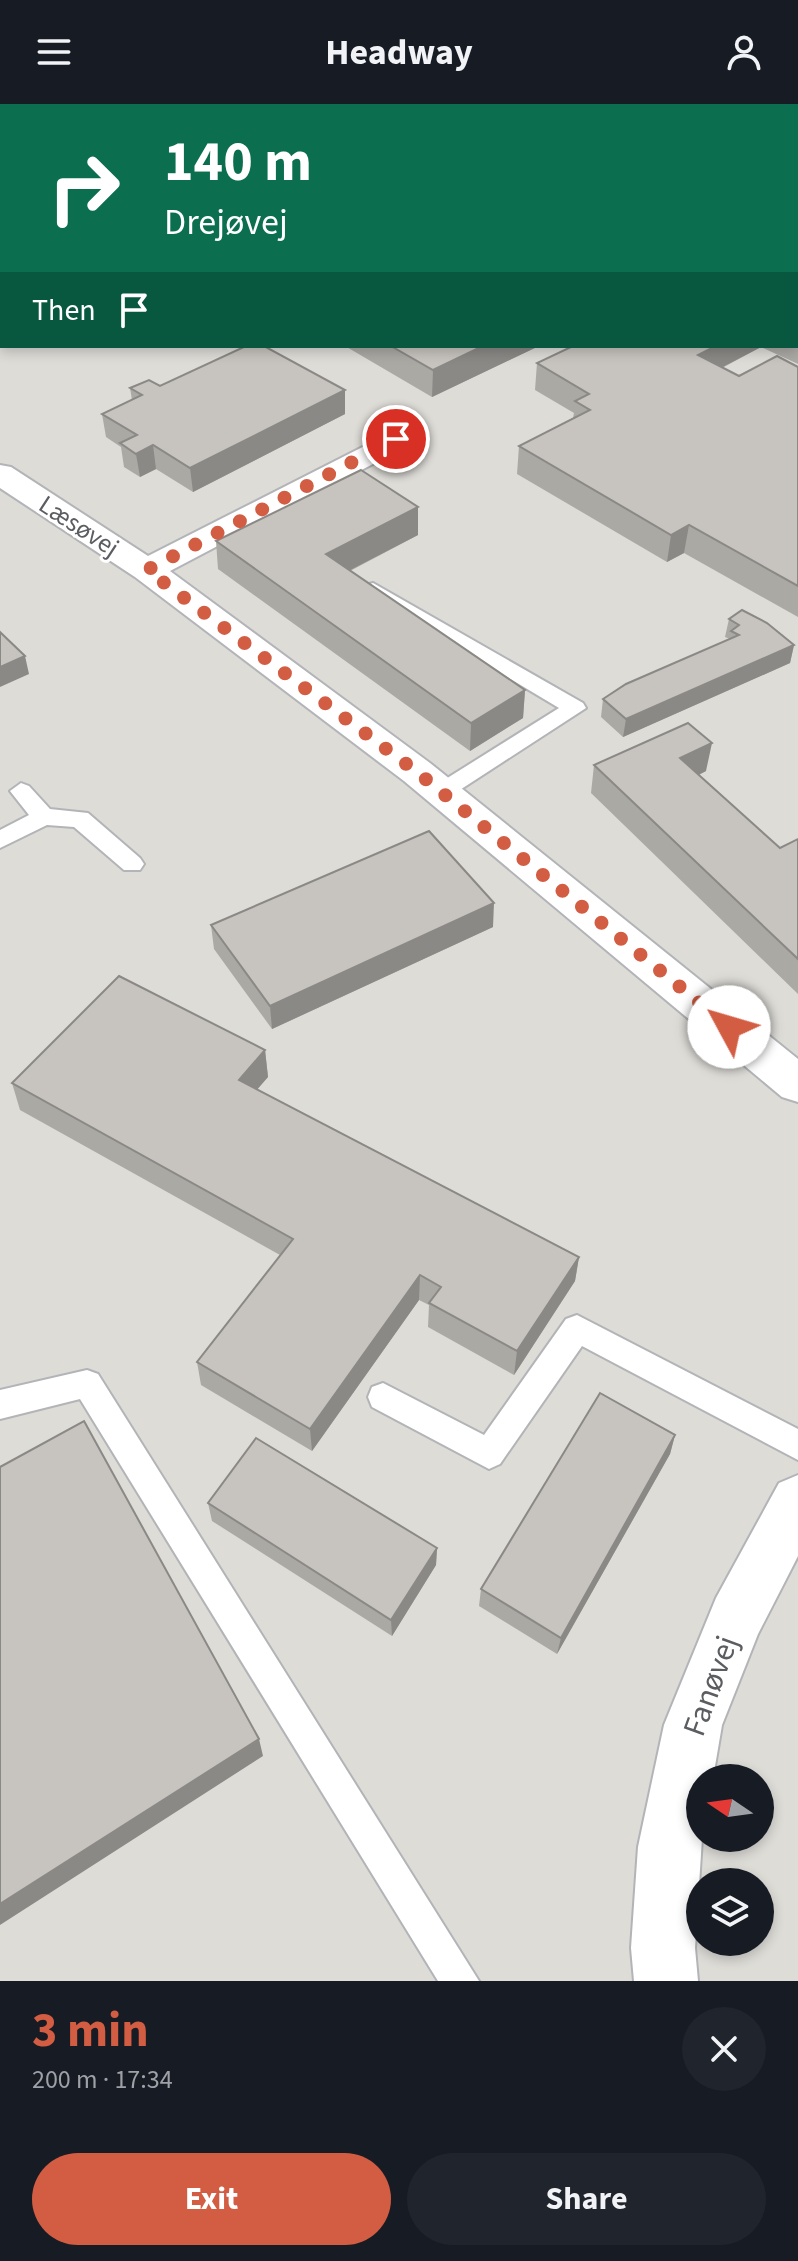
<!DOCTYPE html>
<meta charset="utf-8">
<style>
:root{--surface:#171b24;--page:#20242c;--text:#f1f3f6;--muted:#9ea1a6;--accent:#d25d42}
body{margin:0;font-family:"Source Sans 3",sans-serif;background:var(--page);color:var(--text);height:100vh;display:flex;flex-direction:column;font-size:30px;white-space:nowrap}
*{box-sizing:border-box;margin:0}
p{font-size:26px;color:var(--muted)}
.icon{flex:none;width:44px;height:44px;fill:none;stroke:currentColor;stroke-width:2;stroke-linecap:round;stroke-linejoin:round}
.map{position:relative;height:1877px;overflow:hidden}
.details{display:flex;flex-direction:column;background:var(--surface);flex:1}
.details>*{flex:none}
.hud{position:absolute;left:0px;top:0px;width:798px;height:244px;box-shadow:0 4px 12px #0003;background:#0b6e4f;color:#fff;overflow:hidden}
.needle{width:52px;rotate:283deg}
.fabs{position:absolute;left:686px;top:1660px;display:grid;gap:16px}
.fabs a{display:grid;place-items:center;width:88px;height:88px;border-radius:50%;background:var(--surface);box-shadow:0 4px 12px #0003;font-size:40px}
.pin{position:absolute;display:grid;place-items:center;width:68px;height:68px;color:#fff;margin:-34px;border:4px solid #fff;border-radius:50%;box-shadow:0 2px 8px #0007}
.me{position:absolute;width:88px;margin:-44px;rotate:309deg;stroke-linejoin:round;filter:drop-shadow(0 0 6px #0008)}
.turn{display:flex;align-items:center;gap:28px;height:168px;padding:0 32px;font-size:36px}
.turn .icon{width:104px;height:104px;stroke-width:2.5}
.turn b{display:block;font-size:56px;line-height:68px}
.then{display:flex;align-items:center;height:76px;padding:0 32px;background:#0003;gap:16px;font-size:30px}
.round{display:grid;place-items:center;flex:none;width:84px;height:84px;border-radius:42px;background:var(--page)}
.head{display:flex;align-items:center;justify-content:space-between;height:136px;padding:0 32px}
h1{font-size:48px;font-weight:700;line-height:60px;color:var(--accent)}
.cta{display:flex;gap:16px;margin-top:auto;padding:16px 32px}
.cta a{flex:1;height:92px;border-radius:48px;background:var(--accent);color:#fff;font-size:32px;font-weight:700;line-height:92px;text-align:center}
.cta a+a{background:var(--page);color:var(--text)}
header{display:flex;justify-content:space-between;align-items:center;height:104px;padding:0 32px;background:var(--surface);font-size:36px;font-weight:700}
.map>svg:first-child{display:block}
.industrial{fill:#dddcd7;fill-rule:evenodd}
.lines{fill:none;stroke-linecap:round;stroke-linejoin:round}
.service-casing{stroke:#b3b4b8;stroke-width:4}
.minor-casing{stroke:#b3b4b8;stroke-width:4}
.service{fill:#fff;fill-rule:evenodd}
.minor{fill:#fff;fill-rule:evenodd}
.wall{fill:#aba9a4}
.shaded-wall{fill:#8b8986}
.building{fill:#c7c4bf;stroke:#8b8986;stroke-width:2}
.route{stroke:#d25d42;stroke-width:14;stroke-dasharray:0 25.2}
.labels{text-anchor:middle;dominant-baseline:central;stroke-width:6;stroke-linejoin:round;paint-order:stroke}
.street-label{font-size:26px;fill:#5b5d61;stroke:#fff}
.near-street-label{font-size:32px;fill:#5b5d61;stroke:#fff}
</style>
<header><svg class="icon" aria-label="menu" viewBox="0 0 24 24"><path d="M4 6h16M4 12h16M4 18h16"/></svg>Headway<svg class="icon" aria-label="person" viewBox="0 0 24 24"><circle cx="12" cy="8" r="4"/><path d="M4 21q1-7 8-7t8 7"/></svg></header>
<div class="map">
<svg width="798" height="1877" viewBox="0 0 798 1877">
<rect width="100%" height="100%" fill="#ebeae2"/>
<path class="industrial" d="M0,0H798V1877H0ZM2,2H796V242H2ZM700,1674H760V1734H700ZM700,1778H760V1838H700Z"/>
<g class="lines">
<defs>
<path id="service" d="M373,479L583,599L586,604L449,693H433L430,688L433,683L559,604L366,489L363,485L366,481Z
M21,679L29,682L50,705L88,709L140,754L144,760L140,766H124L74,723L47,721L0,744V726L29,711L10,687Z
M577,1211L798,1325V1356L582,1242L500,1360L489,1365L372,1303L368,1293L372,1283L383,1279L484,1331L566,1215Z
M87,1266L98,1270L479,1877H438L80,1295L0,1315V1286Z"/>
<path id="minor" d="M553,0H580L582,2H555Z
M796,134L798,135V152L796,151Z
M396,326L407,328L411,335L407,342L170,467L430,659L798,955V998L782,993L404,677L135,473L0,384V361L11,363L148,452Z
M798,1371V1452L758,1530L722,1621L713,1674H700L702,1734L695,1844L698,1877H634L631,1844L638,1743L664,1621L716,1494L779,1379Z"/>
</defs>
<use href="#service" class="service-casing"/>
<use href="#minor" class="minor-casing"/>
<use href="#service" class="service"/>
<use href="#minor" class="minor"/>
</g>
<path class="wall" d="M148,0H261L263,2H150Z
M722,0H798V18H796V2H730Z
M2,115V198L0,197V116Z
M796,187L798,188V260L761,243L722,264L739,272L798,263V513L684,449L667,458L517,370L519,342L573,314L574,309L535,286L537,259L573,242H796Z
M345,242H539L432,293Z
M160,282L345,286V310L193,388L156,365L140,373L124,363L121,343L106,333L102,310L132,296L130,284Z
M418,403V431L350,467L525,586L523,614L470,647L218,465L216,437Z
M729,515L794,541L790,559L623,633L601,613L603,595L730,535L725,533Z
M594,661L706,667L699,671L780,744L798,735V890L591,689Z
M211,821L493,823L272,925L214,845Z
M265,946L268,973L257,985L579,1153L575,1177L514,1271L428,1223L429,1201L419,1196L312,1347L201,1281L197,1258L280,1151L20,1006L12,979Z
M675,1331L670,1350L557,1550L479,1502L481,1485Z
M208,1399L437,1444L436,1461L392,1532L212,1417Z"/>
<path class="shaded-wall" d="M11,0H30L11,2Z
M483,242H539L432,293L433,266Z
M716,242H761V243L694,278L698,251Z
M345,286V310L193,388L190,364Z
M153,341L156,365L140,373L136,350Z
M418,403V431L327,478L326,450Z
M689,421L684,449L667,458L671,431Z
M794,541L790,559L623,633L626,615Z
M25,552L29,570L0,583V563Z
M525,586L523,614L470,647L471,619Z
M712,639L706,667L676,682L680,654Z
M494,799L493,823L272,925L270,902Z
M265,946L268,973L243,1002L239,976Z
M579,1153L575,1177L514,1271L517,1247Z
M420,1171L419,1196L312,1347L310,1325Z
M675,1331L670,1350L557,1550L561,1534Z
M437,1444L436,1461L392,1532L391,1516Z
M259,1635L263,1652L0,1821V1800Z"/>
<path class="building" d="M39,0H123L125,2H41Z
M174,0H261L263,1L258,2H177Z
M2,115V155L0,154V116Z
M796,187L798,188V231L796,230Z
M246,242H264L345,286L190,364L153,341L136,350L120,339L137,331L102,310L142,291L130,284L149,276L160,282Z
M391,242H483L433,266Z
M573,242H716L698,251L739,272L777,252L798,263V482L689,421L671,431L519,342L590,306L575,297L589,290L537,259Z
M361,366L418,403L326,450L525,586L471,619L216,437Z
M742,506L767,519L794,541L626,615L603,595L626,580L739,531L731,527L739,521L729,515Z
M0,528L25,552L0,563Z
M688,619L712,639L680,654L780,744L798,735V855L594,661Z
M429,727L494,799L270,902L211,821Z
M119,872L265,946L239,976L579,1153L517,1247L429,1199L441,1183L420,1171L310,1325L197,1258L293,1135L12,979Z
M600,1289L675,1331L561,1534L481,1485Z
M84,1317L259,1635L0,1800V1363Z
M256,1334L437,1444L391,1516L208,1399Z"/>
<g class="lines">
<path class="route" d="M396,335L147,466L417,668L729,923"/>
</g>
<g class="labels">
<g class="street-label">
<text transform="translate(79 422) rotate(33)">Læsøvej</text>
</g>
<g class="near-street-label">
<text transform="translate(711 1582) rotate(-70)">Fanøvej</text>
</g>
</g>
</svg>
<div class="fabs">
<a><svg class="needle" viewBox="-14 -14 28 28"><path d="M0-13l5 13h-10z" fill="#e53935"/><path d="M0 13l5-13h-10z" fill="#9ea1a6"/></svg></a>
<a><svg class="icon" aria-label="layers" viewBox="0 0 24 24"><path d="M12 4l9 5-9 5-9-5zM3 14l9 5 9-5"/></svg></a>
</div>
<div class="pin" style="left:396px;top:335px;background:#d93025"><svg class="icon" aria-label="arrive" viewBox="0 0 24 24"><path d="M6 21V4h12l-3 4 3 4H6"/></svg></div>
<svg class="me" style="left:729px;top:923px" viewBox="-20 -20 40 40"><circle r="19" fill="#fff"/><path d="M0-13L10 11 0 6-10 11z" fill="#d25d42"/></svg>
<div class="hud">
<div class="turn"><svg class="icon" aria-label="right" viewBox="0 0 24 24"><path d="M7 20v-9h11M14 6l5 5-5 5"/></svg><div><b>140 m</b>Drejøvej</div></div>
<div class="then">Then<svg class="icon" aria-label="arrive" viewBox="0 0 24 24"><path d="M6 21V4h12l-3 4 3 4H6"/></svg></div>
</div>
</div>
<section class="details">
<div class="head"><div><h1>3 min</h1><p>200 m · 17:34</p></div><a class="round"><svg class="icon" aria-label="close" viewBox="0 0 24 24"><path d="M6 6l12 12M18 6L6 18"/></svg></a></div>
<div class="cta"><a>Exit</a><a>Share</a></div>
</section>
